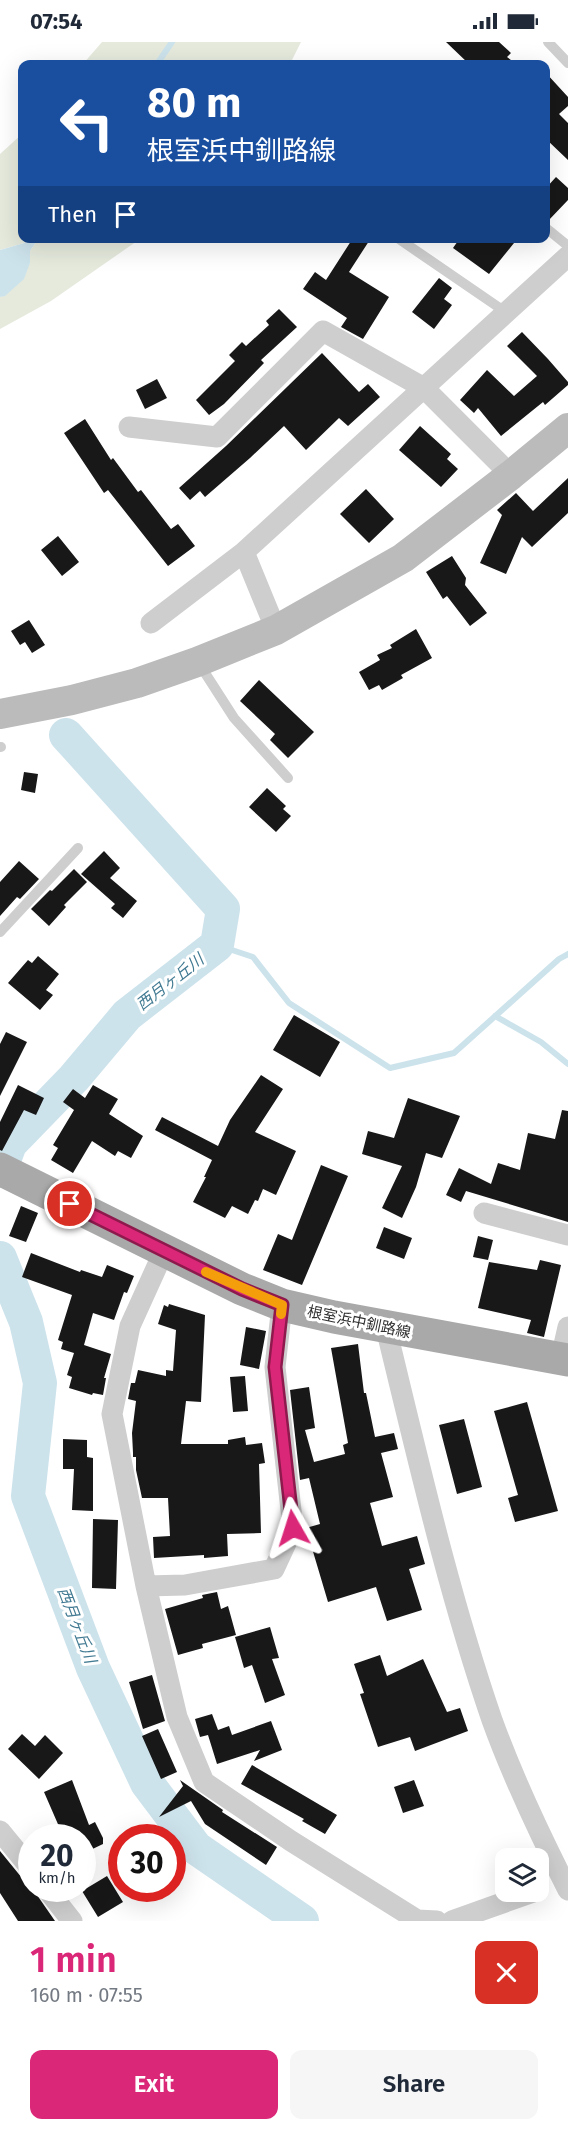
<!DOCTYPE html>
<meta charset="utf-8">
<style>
:root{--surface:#fff;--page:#f6f6f7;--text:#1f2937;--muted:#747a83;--accent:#db2777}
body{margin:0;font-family:"Fira Sans","Noto Sans JP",sans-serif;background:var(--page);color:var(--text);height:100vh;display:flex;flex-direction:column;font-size:22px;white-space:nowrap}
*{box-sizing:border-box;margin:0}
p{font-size:20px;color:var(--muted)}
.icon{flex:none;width:33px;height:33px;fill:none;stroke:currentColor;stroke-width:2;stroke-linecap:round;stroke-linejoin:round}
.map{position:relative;height:1879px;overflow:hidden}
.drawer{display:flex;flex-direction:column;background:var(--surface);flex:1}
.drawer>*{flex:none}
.guide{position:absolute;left:18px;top:18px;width:532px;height:183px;border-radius:12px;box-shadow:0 6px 24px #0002;background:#1a4fa0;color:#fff;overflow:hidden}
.buttons{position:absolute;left:495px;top:1806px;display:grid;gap:12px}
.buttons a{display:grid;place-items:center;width:54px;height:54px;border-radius:12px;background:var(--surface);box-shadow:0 6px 24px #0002;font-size:30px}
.speed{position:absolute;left:18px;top:1782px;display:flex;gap:12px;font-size:30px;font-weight:700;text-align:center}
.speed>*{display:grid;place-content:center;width:78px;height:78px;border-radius:50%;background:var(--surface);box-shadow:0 6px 24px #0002;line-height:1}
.speed small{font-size:15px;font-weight:400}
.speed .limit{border:9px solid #d22;background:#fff;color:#111}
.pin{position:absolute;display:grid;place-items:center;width:51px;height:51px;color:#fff;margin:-26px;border:3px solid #fff;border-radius:50%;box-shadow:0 2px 6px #0007}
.me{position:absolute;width:66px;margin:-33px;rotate:354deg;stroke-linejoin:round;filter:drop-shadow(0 0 4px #0008)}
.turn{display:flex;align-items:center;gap:21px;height:126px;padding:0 30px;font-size:27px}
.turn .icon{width:78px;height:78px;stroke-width:2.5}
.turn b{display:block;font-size:42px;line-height:51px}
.then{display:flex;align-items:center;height:57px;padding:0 30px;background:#0003;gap:12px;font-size:22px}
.round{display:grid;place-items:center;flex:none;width:63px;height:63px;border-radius:12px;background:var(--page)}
.head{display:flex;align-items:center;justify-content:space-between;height:102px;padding:0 30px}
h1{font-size:36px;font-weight:600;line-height:45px;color:var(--accent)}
.primary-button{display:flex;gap:12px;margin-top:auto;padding:12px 30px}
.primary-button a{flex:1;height:69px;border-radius:12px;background:var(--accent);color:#fff;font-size:24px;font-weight:600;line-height:69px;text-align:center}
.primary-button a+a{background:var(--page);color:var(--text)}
.status{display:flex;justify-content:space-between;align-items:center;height:42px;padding:0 30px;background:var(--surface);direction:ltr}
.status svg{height:16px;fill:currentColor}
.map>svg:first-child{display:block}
.green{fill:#e5eadd}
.water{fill:#cde3ec}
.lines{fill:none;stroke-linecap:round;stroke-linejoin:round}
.stream{stroke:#cde3ec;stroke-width:6}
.river{stroke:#cde3ec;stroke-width:34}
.building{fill:#181818}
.lane{stroke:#cecece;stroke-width:10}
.street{stroke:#cecece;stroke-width:21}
.secondary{stroke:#bbb;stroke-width:30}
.primary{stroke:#a9a9a9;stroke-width:33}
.route-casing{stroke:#8e194d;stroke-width:15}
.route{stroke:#db2777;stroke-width:10}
.slow{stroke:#f59e0b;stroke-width:10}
.labels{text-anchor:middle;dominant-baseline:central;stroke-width:6;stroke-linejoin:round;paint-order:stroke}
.street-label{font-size:15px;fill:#313131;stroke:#fff}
.water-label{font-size:16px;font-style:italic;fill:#417a92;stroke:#fff}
</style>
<div class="status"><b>07:54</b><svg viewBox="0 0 49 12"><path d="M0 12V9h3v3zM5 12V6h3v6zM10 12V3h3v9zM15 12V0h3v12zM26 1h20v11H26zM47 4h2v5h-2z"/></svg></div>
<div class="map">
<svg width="568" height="1879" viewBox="0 0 568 1879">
<rect width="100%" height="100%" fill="#fff"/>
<path class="green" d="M102,0H301L290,22H83Z
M22,92V196L140,197L51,259L0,287V255L5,253L30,221V209L38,197L0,208V112Z"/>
<path class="water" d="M38,197L30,209V221L24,237L5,254L0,255V208Z"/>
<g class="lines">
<path class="stream" d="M157,22L172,0
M217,903L253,915L289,961L390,1026L454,1011L559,917L568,912
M495,974L541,1000L568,1022"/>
<path class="river" d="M0,1129L10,1102L74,1036L127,973L217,903L223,867L66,693
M0,1216L26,1280L40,1341L28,1454L93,1626L147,1741L196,1806L302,1879"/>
</g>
<path class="building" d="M446,0H499L511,11L507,15L516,22H469Z
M546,31L568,55V64L559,72L568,81V118L546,97Z
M556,135L568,146V158L548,179H546V146Z
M353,196H371L349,230L389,255L363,297L341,285L347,276L303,247L315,230L326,238Z
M460,196H518L489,232L453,206Z
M439,236L452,246L444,257L452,263L434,287L412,270Z
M279,267L297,285L261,318L264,321L224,362L209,373L196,358L235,319L229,313L242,300L246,304L269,283L266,279Z
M522,290L548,317L568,340V343L545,363L543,360L501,394L478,366L474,371L460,358L487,328L514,354L537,334L507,304Z
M322,311L359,350L368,342L380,355L348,384L339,376L306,408L284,384L250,416L205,455L200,449L190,458L179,446L226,404Z
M157,337L167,356L145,367L136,348Z
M85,377L111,418L113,416L138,450L141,448L171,487L178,482L195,504L168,524L108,448L104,451L64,391Z
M420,384L451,412L447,417L458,427L441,445L399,408Z
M568,436V471L532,505L522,495L506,532L480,521L502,473L497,468L516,451L533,469Z
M366,447L394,477L369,501L340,472Z
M58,494L79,520L62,534L41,508Z
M452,514L466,536L465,543L487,571L470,584L447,554L443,557L426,530Z
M29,578L45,603L32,611L25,600L20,603L11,589Z
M416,587L432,616L401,633L403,636L382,648L379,643L369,648L359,630L380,618L377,613L392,606L390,603Z
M259,638L314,690L288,716L270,698L275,692L240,659Z
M24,730L38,732L35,751L21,748Z
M267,746L286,764L283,767L291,774L276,790L249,765Z
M104,809L120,826L110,836L137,859L123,876L111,866L115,862L81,832Z
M19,819L39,837L20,857L17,855L0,874V840Z
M74,827L87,840L64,863L66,865L49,884L31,867L50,848L52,849Z
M38,914L59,932L46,948L53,953L40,968L8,941L28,918L32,921Z
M294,973L340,1000L320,1035L273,1008Z
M6,990L27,1000L0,1054V1002Z
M261,1033L283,1047L255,1090L296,1109L276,1153L263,1147L258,1159L255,1158L248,1172L232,1164L225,1176L193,1160L206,1135H204L212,1118L155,1088L162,1075L218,1104L230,1078Z
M18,1043L44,1056L36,1073L24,1068L2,1109L0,1108V1080Z
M93,1043L118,1057L109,1072L143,1094L131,1116L118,1109L115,1114L92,1099L73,1131L51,1118L58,1106L53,1103L74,1068L63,1060L73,1047L85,1056Z
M408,1056L460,1074L442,1116L426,1111L416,1145L402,1176L382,1166L402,1124L362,1112L368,1089L394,1096Z
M562,1068L568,1069V1180L466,1149L461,1160L446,1153L459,1126L491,1142L498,1121L520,1128L528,1091L555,1097Z
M321,1123L348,1134L302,1243L263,1228L278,1192L292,1198Z
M21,1164L38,1171L26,1200L9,1194Z
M384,1185L412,1196L404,1217L376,1206Z
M478,1194L493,1198L488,1218L473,1215Z
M31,1211L80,1230L81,1228L102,1235L107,1223L134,1234L127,1251L124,1250L114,1278L93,1271L84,1303L111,1312L104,1336H106L103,1353L93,1351L92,1353L69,1346L72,1335L67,1333L74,1311L61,1307L63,1300L58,1298L72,1253L22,1235Z
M540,1218L561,1223L544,1295L527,1291L531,1278L478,1266L489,1220L537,1228Z
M169,1262L205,1273L201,1360L186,1359L181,1402H228V1398L245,1395L246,1403L262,1401L265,1421L259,1422L261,1491L227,1492L228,1514L204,1516V1513L154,1516L153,1495L170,1494L168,1456H142L136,1428V1415H133V1411L132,1391L136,1359L128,1357L131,1341H135L138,1328L166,1334V1328L173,1329L176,1288L158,1282L164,1263L168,1265Z
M246,1285L266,1289L259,1327L240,1323Z
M358,1302L364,1351H366L375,1395L394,1391L398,1407L381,1411L393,1455L370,1461L382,1504L417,1494L425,1522L409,1527L422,1568L387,1579L376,1545L328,1560L306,1486L320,1482L309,1436L300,1438L290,1348L309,1345L315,1386L305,1388L314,1420L345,1412L343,1403L348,1401L331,1306Z
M245,1334L248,1369L233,1370L230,1335Z
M527,1360L558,1469L515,1480L508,1456L518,1453L494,1369Z
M464,1377L482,1445L457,1452L439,1383Z
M63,1397L87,1398V1415L93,1416V1469L72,1468L74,1427H63Z
M93,1477L118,1478L116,1547L92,1546Z
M217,1550L221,1567L228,1564L236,1593L202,1602L203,1606L178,1613L165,1567L203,1556L202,1553Z
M270,1585L279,1616L272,1617L285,1653L265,1661L252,1623L244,1626L235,1595Z
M380,1613L387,1634L423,1617L447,1670L460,1666L468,1689L415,1709L410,1695L378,1705L360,1652L364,1651L354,1622Z
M152,1633L165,1679L143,1687L129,1640Z
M212,1672L218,1688L229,1684L232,1693L271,1679L282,1708L254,1719L260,1708L217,1722L208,1693L200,1695L195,1677Z
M158,1687L177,1730L161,1737L142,1694Z
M22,1692L35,1704L45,1693L63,1711L39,1737L8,1707Z
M252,1723L337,1773L325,1792L302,1779L304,1777L241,1742Z
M72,1738L89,1783L95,1780L103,1796V1802L82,1812V1796H64L44,1750Z
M180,1738L223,1768L222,1770L277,1805L266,1823L205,1782L191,1759L159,1775L183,1744Z
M414,1738L424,1764L403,1771L394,1745Z
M0,1809L22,1836L28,1840L55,1879H18L0,1851Z
M107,1834L123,1860L98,1875L82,1849Z"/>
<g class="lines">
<path class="lane" d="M548,0L568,21
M546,186L568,204
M399,197L507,271
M198,620L234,676L288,736
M0,705H1
M0,890L78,806"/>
<path class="street" d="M129,385L217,395L323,289L424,346L511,433
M151,581L244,510
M276,588L244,510L568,214
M484,1171L568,1193
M164,1209L130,1284L112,1372L146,1544L177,1675L204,1740L291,1799L417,1878L437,1879
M386,1286C418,1417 448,1550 492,1678C513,1736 540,1793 568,1848
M561,1316L568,1285
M146,1544L185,1543L274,1527L293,1486L275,1325L282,1263
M0,1789L32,1828
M46,1846L72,1879
M452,1879L533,1850"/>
<path class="secondary" d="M0,672L72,658L137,641L197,620L276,588L403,516L511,433L568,386"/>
<path class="primary" d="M0,1127L242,1247L282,1263L334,1275L568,1318"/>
</g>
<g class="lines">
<defs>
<path id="route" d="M70,1162L242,1247L282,1263L275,1325L293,1486"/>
</defs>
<use href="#route" class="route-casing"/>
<use href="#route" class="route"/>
<path class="slow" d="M206,1230L282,1263L281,1272"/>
</g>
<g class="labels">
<g class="street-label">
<text transform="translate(359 1280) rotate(12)">根室浜中釧路線</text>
</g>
<g class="water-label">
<text transform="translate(170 940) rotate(-38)">西月ヶ丘川</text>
<text transform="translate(77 1583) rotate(69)">西月ヶ丘川</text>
</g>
</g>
</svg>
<div class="buttons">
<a><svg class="icon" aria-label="layers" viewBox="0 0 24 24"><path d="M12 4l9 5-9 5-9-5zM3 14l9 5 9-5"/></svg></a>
</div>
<div class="speed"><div>20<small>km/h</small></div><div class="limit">30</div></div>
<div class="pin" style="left:70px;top:1162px;background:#d93025"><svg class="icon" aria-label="arrive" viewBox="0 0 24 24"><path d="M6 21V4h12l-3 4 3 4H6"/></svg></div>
<svg class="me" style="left:293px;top:1486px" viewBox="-20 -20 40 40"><path d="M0-17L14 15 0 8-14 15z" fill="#db2777" stroke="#fff" stroke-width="4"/></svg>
<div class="guide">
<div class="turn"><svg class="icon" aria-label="left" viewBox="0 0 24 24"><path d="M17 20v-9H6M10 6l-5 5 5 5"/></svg><div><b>80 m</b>根室浜中釧路線</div></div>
<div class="then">Then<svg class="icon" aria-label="arrive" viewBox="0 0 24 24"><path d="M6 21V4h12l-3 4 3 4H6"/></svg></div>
</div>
</div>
<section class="drawer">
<div class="head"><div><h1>1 min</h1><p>160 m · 07:55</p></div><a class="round" style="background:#d93025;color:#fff"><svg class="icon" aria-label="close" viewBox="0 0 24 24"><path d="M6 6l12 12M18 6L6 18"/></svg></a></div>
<div class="primary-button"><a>Exit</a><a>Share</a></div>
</section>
